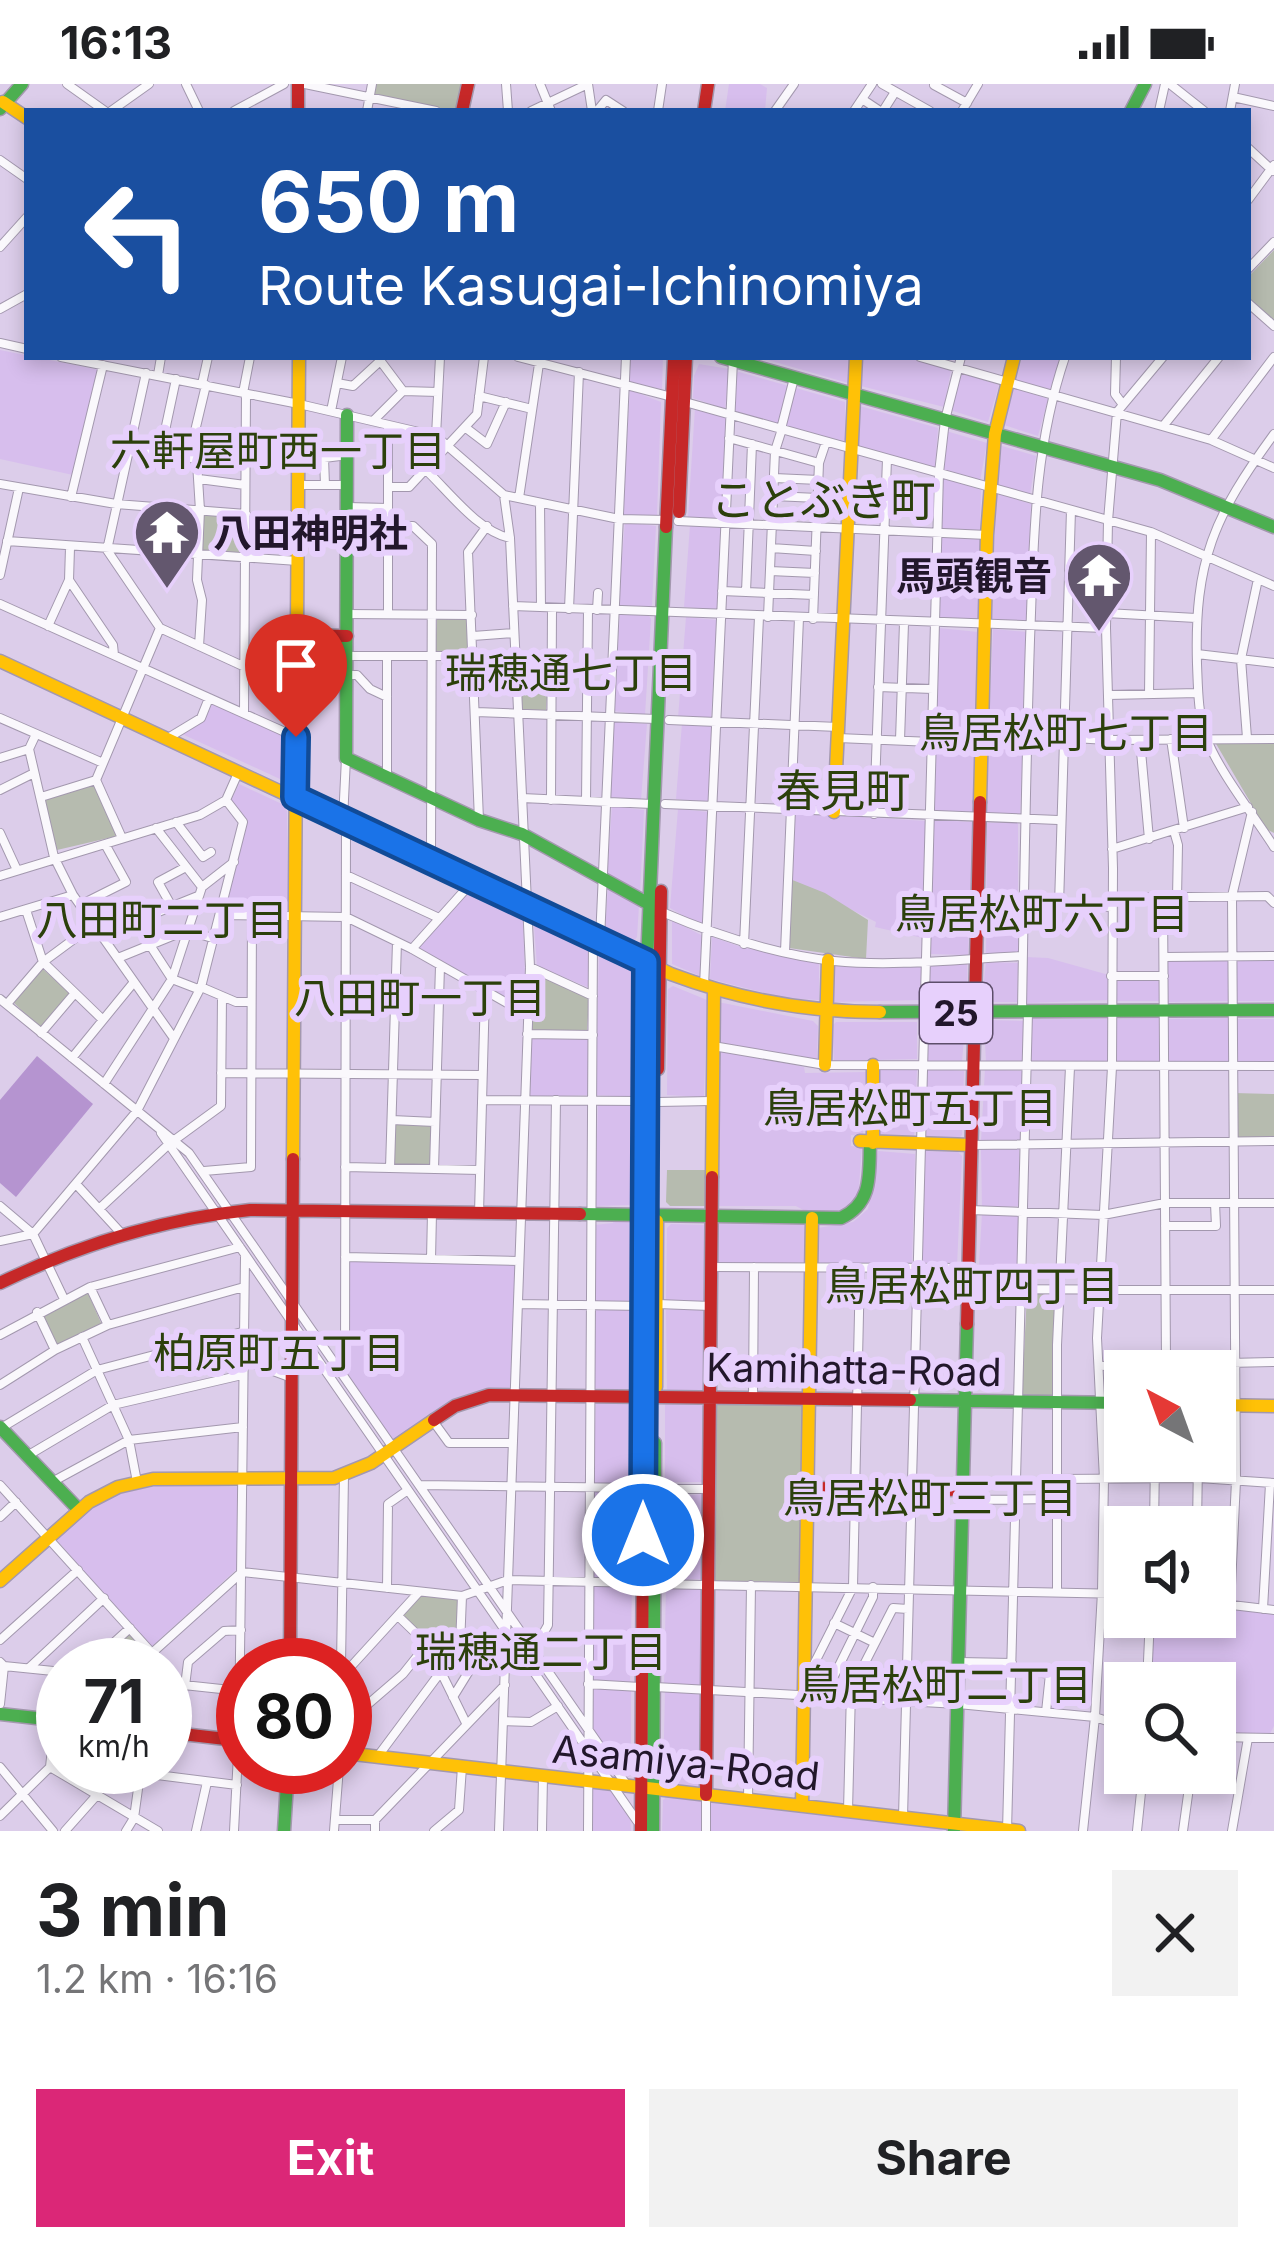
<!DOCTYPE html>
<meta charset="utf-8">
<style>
:root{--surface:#fff;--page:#f2f2f2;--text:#202124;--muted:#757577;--accent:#db2777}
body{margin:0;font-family:Inter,"Noto Sans JP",sans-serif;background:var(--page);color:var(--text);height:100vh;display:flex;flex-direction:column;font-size:45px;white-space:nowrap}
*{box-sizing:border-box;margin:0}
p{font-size:39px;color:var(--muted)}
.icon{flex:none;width:66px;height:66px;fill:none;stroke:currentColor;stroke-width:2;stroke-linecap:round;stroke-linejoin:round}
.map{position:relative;height:1747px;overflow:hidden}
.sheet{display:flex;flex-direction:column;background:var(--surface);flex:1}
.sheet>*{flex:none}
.top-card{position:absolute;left:24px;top:24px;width:1227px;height:252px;border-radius:0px;box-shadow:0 6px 18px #0003;background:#1a4fa0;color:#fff;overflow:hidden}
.needle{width:78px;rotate:319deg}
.fabs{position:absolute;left:1104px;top:1266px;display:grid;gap:24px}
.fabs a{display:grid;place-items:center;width:132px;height:132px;border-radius:0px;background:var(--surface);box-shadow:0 6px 18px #0003;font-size:60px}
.speed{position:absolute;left:36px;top:1554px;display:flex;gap:24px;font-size:60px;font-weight:700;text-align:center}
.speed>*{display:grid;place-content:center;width:156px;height:156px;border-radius:50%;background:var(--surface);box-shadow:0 6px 18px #0003;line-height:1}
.speed small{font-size:30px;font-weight:400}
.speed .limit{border:18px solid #d22;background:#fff;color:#111}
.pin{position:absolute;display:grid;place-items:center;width:102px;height:102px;color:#fff;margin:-123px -51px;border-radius:50% 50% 50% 0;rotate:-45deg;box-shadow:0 0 12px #0007}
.pin .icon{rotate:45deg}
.me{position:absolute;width:132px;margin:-66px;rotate:0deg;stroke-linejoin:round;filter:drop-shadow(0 0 9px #0008)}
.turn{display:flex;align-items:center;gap:42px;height:252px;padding:0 36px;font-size:54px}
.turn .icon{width:156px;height:156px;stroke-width:2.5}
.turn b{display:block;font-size:84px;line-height:102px}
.round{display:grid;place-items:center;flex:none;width:126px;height:126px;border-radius:0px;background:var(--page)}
.overview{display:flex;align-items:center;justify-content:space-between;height:204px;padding:0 36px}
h1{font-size:72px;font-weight:700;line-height:90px}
.action{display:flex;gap:24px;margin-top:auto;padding:24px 36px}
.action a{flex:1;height:138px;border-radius:0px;background:var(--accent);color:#fff;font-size:48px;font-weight:700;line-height:138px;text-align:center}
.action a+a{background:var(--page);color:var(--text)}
.status{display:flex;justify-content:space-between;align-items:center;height:84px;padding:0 60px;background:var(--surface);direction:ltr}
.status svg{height:33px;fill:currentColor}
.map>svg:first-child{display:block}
.built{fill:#d7beed}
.green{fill:#b6bbaf}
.water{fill:#b594d0}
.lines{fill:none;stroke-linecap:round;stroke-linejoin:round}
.street-casing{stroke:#a398ae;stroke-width:10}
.fast-casing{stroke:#a398ae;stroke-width:15}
.slow-casing{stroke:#a398ae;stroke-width:15}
.jam-casing{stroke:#a398ae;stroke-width:15}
.street{stroke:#faf8fc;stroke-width:8}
.fast{stroke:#4caf50;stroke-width:12}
.slow{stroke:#ffc107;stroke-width:12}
.jam{stroke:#c62828;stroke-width:12}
.route-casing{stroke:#114b97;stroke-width:30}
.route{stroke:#1a73e8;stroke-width:21}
.labels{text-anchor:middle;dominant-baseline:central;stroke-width:12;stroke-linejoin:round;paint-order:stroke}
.shield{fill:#e7d0fc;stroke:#5d4e6a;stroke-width:3}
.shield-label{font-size:36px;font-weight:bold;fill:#22172b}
.poi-label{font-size:39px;font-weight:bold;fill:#22172b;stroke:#e7d0fc;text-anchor:start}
.street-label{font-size:39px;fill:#22172b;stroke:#e7d0fc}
.neighbourhood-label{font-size:42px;fill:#2c400c;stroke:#e7d0fc}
.quarter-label{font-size:45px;fill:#2c400c;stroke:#e7d0fc}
</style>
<div class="status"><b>16:13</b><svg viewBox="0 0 49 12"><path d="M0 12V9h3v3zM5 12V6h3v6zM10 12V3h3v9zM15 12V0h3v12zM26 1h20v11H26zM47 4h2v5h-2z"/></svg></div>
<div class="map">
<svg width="1274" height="1747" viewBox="0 0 1274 1747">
<rect width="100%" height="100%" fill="#dccdea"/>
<path class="built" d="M729,0H760L767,4L765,27H725Z
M0,266L99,286L73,391L0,375Z
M630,273H663L662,305L630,299Z
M758,273H852L849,297L848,299Z
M860,273H905L951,286L944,323L857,301Z
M1022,273H1061L1050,305L1016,297Z
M699,280L729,285L725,325L693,314L694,292Z
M739,288L845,318V358L735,328V290Z
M961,289L999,301L988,338L950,326Z
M1014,304L1048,315L1038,352L1004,341Z
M630,306L661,318L657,431L653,434L622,431Z
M856,321L938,344L935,383L855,362Z
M695,324L726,334L722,435L688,433Z
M946,347L987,359L980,397L942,385Z
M1002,362L1036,372L1030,411L996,400Z
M943,394L981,406L980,447L940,445Z
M996,409L1031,420L1026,539L992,537Z
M625,438L656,442L652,521L649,525L618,521Z
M690,441L721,444L718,526L684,523Z
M941,451L980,454L978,538L938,536Z
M620,530L649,532L651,535L645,631L614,627Z
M686,533L717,536L711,634H678Z
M939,544L978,548L974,645L935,641Z
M993,545L1027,548L1022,647L989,643Z
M211,619L287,653L288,691L280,695L182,650L202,635Z
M614,637L647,640L641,716L610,713Z
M682,639L712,642L708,720L676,715Z
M935,652L975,653L973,729L933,728Z
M989,653L1023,655L1020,731L987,730Z
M239,700L282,720L287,727L288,825L285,828L225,825L246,736L231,717Z
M612,722L644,726L640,810L607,792Z
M678,725L709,728L702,842L670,824Z
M795,729L926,737L923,854L875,843L876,838L790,795Z
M933,736L973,738L968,871L929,870Z
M1018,738V869L986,871L987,739Z
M608,802L639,822L637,853L631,861L605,849Z
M469,808L523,833L526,923L522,926L417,866Z
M672,836L703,852L700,892L672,880Z
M538,839L589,863L590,904L537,882L534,842Z
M712,853L744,864L819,876V916L784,914L710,895Z
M599,867L637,888L634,1013L596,1011Z
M1025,873L1048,874L1109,891L1110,916L1026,919Z
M1234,874H1274V917H1233Z
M1229,876V917L1165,918V877Z
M967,878L968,916L929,918V880Z
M986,878L1018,879L1017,918H986L982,915Z
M834,880H922L920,916L834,918Z
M1114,894H1161L1162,917H1117Z
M673,902L707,916L704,1013L667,1011L668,905Z
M718,918L813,937L818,942L817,977L717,959Z
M1162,934V979L1115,981L1117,935Z
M1229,934L1230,980L1167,981L1165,935Z
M1031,935H1107L1110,979H1032Z
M1233,935H1274V980L1234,981Z
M988,936L1024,937L1022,978H986L984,939Z
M927,937H960L965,942L962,978L926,977Z
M836,938H917V975L834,977L832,942Z
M532,954L589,955V1011L530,1013Z
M717,966L804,983L805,989L867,988L863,1052L851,1051V1062L862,1063L858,1114L852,1123L841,1127H805L796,1122H716Z
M926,984L964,987L962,1051L959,1054H924Z
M879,985L917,986L914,1054L878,1053Z
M985,985L1023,987L1020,1058L981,1057Z
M598,1020L636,1022L635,1115L629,1121L595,1122Z
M1019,1063L1020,1122L982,1124L981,1066Z
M878,1067L915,1070L912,1179L819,1181L818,1144L853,1138L868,1125Z
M924,1067L958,1068L962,1072L957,1182L921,1181Z
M982,1129L1019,1131L1018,1202L978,1200Z
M614,1136L635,1139L632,1219L594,1217L595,1141L613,1139Z
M671,1140L706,1141L704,1219L666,1217L667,1144Z
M715,1140L804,1141L807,1178L715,1181Z
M349,1176L515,1180L512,1303L454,1317L392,1356L347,1291Z
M596,1224L634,1226L632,1306L594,1304Z
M704,1224L705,1306L667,1307L666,1226Z
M596,1316L631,1317L633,1320L631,1401L593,1399Z
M669,1317L705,1320L703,1398H668L665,1394V1320Z
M167,1400L239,1403L238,1484L151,1563L55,1454L78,1432L115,1410Z
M631,1406L632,1494L594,1495L593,1408Z
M702,1410L704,1495L666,1496L664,1414Z
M594,1502L632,1503L630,1600L592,1596Z
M666,1503L704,1506L702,1604L664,1600Z
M1215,1522L1274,1529V1642L1269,1652L1215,1650V1599H1151L1154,1533H1215Z
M594,1604L631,1607V1691L627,1694L592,1645Z
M665,1607L703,1611L700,1703L666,1699L663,1695Z
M593,1704L613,1708L630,1733L631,1747H591Z
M666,1713L701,1717L702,1747H662L663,1716Z
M711,1719L941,1745L943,1747H709Z"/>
<path class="green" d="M375,0H463L457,27L375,12Z
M1274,166V238L1248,216V193Z
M203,430L243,436L239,471L201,466Z
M437,533H467L469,569L435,567Z
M520,581L549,583L546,627L522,626Z
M1215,658H1274V749L1266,745Z
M94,700L117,752L57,766L45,716Z
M790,795L825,809L868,836L866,875L789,864Z
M42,884L70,910L40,944L13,918Z
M533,888L589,915L587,948H532Z
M1234,1009L1274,1010V1055L1235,1056Z
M431,1040L432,1080L395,1081L394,1041Z
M667,1086H707L705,1122H670L666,1118Z
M87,1207L102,1241L58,1261L42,1231Z
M1027,1209L1057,1211L1053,1312L1022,1310Z
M714,1318L801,1319L804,1323L799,1498L713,1497Z
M421,1512L460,1515L456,1559L427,1557L402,1533Z
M128,1549L148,1570L147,1581H93Z"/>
<path class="water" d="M37,972L93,1020L16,1113L0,1099V1016Z"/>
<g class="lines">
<defs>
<path id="street" d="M67,0L105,27
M186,0L199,27
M305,0L436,27
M506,0L508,27
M540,0L551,27
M588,0L592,27
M882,0L930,27
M1170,0L1204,27
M934,1L967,19
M1233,13L1274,22
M862,15L880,27
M111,27L149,0
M234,27L284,0
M367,27L372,0
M531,27L588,0
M597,27L606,16L623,27
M658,27L662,0
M775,27L794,0
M854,27L872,0
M883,27L895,8
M962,27L978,0
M1159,27L1165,0
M1230,27L1235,0
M1248,64L1273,87
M0,76L27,95
M1248,116L1274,81
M0,163L27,133
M1248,185L1274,158
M1248,219L1274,242
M0,225L27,210
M0,259L27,265
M61,273L299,320L436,352
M440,273L436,352L504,411L619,435L666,436
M518,273L672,313
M920,273L1211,356L1274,384
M1116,273L1115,310L1121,318
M379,275L403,307
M146,289L107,466L160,544L245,583
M158,291L161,273
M337,299L353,302L379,278
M202,300L208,273
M243,309L250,273
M479,312L532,325
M685,318L1151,448L1274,502
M331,327L342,273
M373,337L403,307L438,308
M1164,341L1219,273
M466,344L487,360L506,318
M781,345L794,294
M1274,350C1214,432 1194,477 1197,580C1198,604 1198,631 1206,653C1218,686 1255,733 1274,763
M729,354L819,379
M1211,356L1274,273
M129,363L196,375
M160,370L176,295
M426,386C449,408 479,448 510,454
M774,394L819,396
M199,395L245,401
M0,400L116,420L246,430
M298,401H348
M325,401L324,374L348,371
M389,403H409L477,330L484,273
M773,412L818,414
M71,413L103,281
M519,414L540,273
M540,419L541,523
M348,423L388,424
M678,437L987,451
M389,442H413L432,460L431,768L428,776
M7,457L298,477
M771,464L816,467
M770,487L815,489
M0,491L19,404
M69,496L113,561L114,571
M722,507L814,511
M746,508L752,360
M0,520L296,653
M513,522L1105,544
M569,525L579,288
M597,526L598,509
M1106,529L1196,534
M347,530L472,531
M388,530V341
M768,533L775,367L782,345
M813,535L819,379L826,358
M48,542L69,496L70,464
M473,552L514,549
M199,562L202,516L197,496L200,426L195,347L206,301
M1197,570L1274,579
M347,572H473
M387,572V693
M516,578L552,579
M347,591H357L370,605L387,613
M878,603L933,605
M1149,610L1151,449
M1108,611L1198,609
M476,628L656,635
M244,629L246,310
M0,634L103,679
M669,636L838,643
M932,646L1108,656L1274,655
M36,650L29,665L54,773L73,811L173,953
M168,654L201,634L209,614
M838,654L932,658
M1247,654L1241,575L1258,495
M1171,655L1184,744
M900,656L904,539
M1140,656L1149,755
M0,674L29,665
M96,696L122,754
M0,706L34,689
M41,713L96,696L160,544
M522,714L652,720
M551,716L552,524
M586,717L588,526
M665,720L1058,736
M874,730L887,375
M343,736L346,674
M479,736L468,468L487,442
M176,738L203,773L211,768
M1174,747L1178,761L1177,814
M0,749L17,786
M1112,765L1248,723
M346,791L439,834
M0,792L200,731L226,716L238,689
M202,803L234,778
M1112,814L1267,812L1274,819
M1163,814L1166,1278
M1024,820L1112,823
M80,821L126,798L105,760
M1059,821L1071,426
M172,823L158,798L186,783
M26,826L43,878L103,936
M662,828C718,852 773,870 834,877C895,883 961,875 1022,872
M222,831L346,833L412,865L528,931
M0,833L73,811
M135,838L172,895L198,905
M101,851L198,812
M600,856L626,273
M744,860L759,533
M412,865L473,797
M785,868L799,534
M1164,873L1274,872
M118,874L187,846L215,855
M530,883L593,912
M1111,892H1164
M704,902L733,276
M201,903L236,918H251
M0,915L189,1069L626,1700
M7,920L43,878L93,841
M1022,926C1024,803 1026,679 1030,556C1034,457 1033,368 1065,273
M41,949L75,909
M527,950L593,951
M713,962L825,981L1274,982
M72,974L134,898
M221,989L482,991
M104,1000L172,895L202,803L156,744
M482,1016L642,1017
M658,1018L711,1017
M392,1036L435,1038
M161,1049L637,1737
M971,1061L1274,1057
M345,1083L480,1086
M390,1084L397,858
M434,1085L440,882
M204,1087L251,1083L252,830
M76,1100L120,1148
M0,1122L33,1150L64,1215
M99,1125L169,1060L221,1022L222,913
M970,1126L1103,1131L1165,1119H1274
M479,1129L485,908
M1165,1142H1216L1215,1119
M0,1157L33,1150L137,1027L201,903L243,738L226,716
M345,1173L519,1177
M431,1175L432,1129
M710,1183L969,1184
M90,1203L108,1241
M968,1205L1274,1206
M518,1220L643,1222
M658,1220L710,1222
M37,1228L55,1266
M0,1251L90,1203L240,1163
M82,1253L129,1356L137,1398
M243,1276L292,1294
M1099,1282L1274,1278
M340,1287L345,1279L346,739
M0,1301L55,1266L108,1241L244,1203
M753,1313L754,1183
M433,1337L449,1359H513
M1,1344L97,1286L242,1248
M27,1372L113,1321L242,1291
M1058,1395L1199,1394L1274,1399
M52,1398L129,1356L243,1343
M0,1401L152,1569
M420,1401L642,1404
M657,1405H708
M963,1416L1058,1415
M0,1433L16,1418
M1154,1443L1155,1377
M1197,1443L1198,1377
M655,1500L1125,1510
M387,1504L388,1420L408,1406
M1057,1507V1261L1070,983
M1215,1519L1274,1526
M1230,1522L1236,1397L1232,812L1252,728
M1263,1525L1270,1400
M399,1533L427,1560L506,1564
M834,1539L875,1559
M0,1556L78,1486
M535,1564L548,1541L556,1016
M0,1578L4,1582L63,1588
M959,1578L1012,1579
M89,1581L130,1544
M151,1581L152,1569L242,1488L462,1512L508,1496L642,1499
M341,1581L344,1391
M29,1584L104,1514
M1012,1585L1050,1590L1046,1628
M810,1586L851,1606
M811,1586L853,1503L860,1184
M441,1588L466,1639
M345,1589L419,1508
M832,1596L873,1513V1503
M165,1599L240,1607
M1147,1599L1150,1533
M588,1600L640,1603
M185,1602L188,1578L224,1547L241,1546
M655,1603L958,1620L1095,1633L1125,1643
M453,1613L474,1579L475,1563
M0,1620L4,1582
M504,1637L531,1638L558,1622
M345,1640L403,1590L427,1560
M1215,1653L1274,1654
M378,1672L460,1562L462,1512
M0,1683L53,1747
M50,1683L158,1747
M141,1689L237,1701
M748,1715L751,1501
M848,1727L851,1606L893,1524L908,1525
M0,1732L50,1683L55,1637
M903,1733L939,389L945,336L961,273
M335,1736H375
M65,1747L97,1711
M126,1747L134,1734L141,1683
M196,1747L207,1698
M234,1747L239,1651L245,1173
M334,1747L339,1683
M375,1747V1736L505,1601
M434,1747L459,1726L462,1683
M499,1747L530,883L510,454L504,411
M542,1747L543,1692
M588,1747L593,854
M706,1747V1711
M1007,1747L1028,928
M1083,1747L1095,1633L1102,1508L1104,1395L1097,1254L1112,983L1113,784L1106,544L1108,437L1117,328L1163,273
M1137,1747L1143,1689
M1183,1747L1191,1689
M1232,1747L1248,1654"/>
<path id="fast" d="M0,25L22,0
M1131,27L1145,0
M721,273L1160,396L1274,443
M347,331L346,674L479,736L522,750L649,820
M880,928L1274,926
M580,1130L841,1134C873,1119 869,1090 870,1059
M645,1143L647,878L666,443
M910,1316L1125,1319
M0,1343L79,1426
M0,1630L63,1637
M284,1747L288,1683
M653,1747L655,1359
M954,1747L967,1240"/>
<path id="slow" d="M3,18L27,34
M0,577L671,890C740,916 807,928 880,928
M980,718L987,451L995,350L1014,273
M834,728L856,273
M825,981L828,876
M873,981V1059
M860,1057L971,1061
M293,1075L299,273
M712,1093L714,907
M656,1303L657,1137
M1215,1321L1274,1322
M0,1497L89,1418L118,1403L153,1395L334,1394L371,1379L434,1336
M345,1669L1019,1747
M802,1722L812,1134"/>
<path id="jam" d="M298,0V27
M462,27L468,0
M704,27L708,0
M679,428L686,273
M666,443L674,273
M297,551L347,552
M658,985L661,807
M0,1199C81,1160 161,1135 250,1126L580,1130
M967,1240L980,718
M434,1336L455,1322L489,1311L910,1316
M808,1404L963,1406
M290,1581L293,1075
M165,1648L243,1657
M706,1711L712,1093
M641,1747L645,1143"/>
</defs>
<use href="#street" class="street-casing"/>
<use href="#fast" class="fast-casing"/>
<use href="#slow" class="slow-casing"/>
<use href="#jam" class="jam-casing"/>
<use href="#street" class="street"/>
<use href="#fast" class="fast"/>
<use href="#slow" class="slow"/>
<use href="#jam" class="jam"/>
</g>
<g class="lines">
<defs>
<path id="route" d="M296,653L295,713L646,878L643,1451"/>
</defs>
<use href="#route" class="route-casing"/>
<use href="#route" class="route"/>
</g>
<defs>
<symbol id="temple-pin" viewBox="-11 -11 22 30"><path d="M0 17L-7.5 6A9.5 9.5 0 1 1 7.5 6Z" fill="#63576e" stroke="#e7d0fc"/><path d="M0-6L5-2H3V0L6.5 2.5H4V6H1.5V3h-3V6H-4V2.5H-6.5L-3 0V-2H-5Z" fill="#fff"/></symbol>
</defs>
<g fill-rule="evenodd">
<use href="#temple-pin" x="129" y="410" width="76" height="104"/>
<use href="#temple-pin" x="1061" y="453" width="76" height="104"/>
</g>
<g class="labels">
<rect class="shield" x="920" y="899" width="72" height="60" rx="9"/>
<g class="shield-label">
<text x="956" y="929">25</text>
</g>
<g class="poi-label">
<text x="213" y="448">八田神明社</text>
<text x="1052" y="491" text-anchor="end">馬頭観音</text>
</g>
<g class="street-label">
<text transform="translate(854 1285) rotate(1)">Kamihatta-Road</text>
<text transform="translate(686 1678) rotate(6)">Asamiya-Road</text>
</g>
<g class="neighbourhood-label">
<text x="278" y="366">六軒屋町西一丁目</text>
<text x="571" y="588">瑞穂通七丁目</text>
<text x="1066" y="648">鳥居松町七丁目</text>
<text x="1042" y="829">鳥居松町六丁目</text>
<text x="162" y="835">八田町二丁目</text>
<text x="420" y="913">八田町一丁目</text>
<text x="910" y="1023">鳥居松町五丁目</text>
<text x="972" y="1201">鳥居松町四丁目</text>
<text x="279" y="1268">柏原町五丁目</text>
<text x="930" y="1413">鳥居松町三丁目</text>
<text x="541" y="1567">瑞穂通二丁目</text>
<text x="945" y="1600">鳥居松町二丁目</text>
</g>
<g class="quarter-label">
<text x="823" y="415">ことぶき町</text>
<text x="843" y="706">春見町</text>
</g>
</g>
</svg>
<div class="fabs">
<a><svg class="needle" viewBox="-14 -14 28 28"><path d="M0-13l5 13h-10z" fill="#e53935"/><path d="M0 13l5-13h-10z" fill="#757577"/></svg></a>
<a><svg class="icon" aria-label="sound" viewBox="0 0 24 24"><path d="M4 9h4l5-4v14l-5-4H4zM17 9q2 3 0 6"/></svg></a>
<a><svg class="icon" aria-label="search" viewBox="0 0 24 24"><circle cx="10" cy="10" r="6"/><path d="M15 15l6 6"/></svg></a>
</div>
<div class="speed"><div>71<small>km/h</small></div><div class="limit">80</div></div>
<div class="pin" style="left:296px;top:653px;background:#d93025"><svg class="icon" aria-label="arrive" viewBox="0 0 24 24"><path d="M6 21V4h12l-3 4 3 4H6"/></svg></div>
<svg class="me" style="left:643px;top:1451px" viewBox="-20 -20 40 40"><circle r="17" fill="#1a73e8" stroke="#fff" stroke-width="3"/><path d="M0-11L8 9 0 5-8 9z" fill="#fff"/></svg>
<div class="top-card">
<div class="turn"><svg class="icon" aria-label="left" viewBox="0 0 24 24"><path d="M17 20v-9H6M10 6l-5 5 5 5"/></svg><div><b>650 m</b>Route Kasugai-Ichinomiya</div></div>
</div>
</div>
<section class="sheet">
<div class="overview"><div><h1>3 min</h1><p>1.2 km · 16:16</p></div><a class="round"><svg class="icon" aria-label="close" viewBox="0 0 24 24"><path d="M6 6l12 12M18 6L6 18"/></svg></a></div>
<div class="action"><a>Exit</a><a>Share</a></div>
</section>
